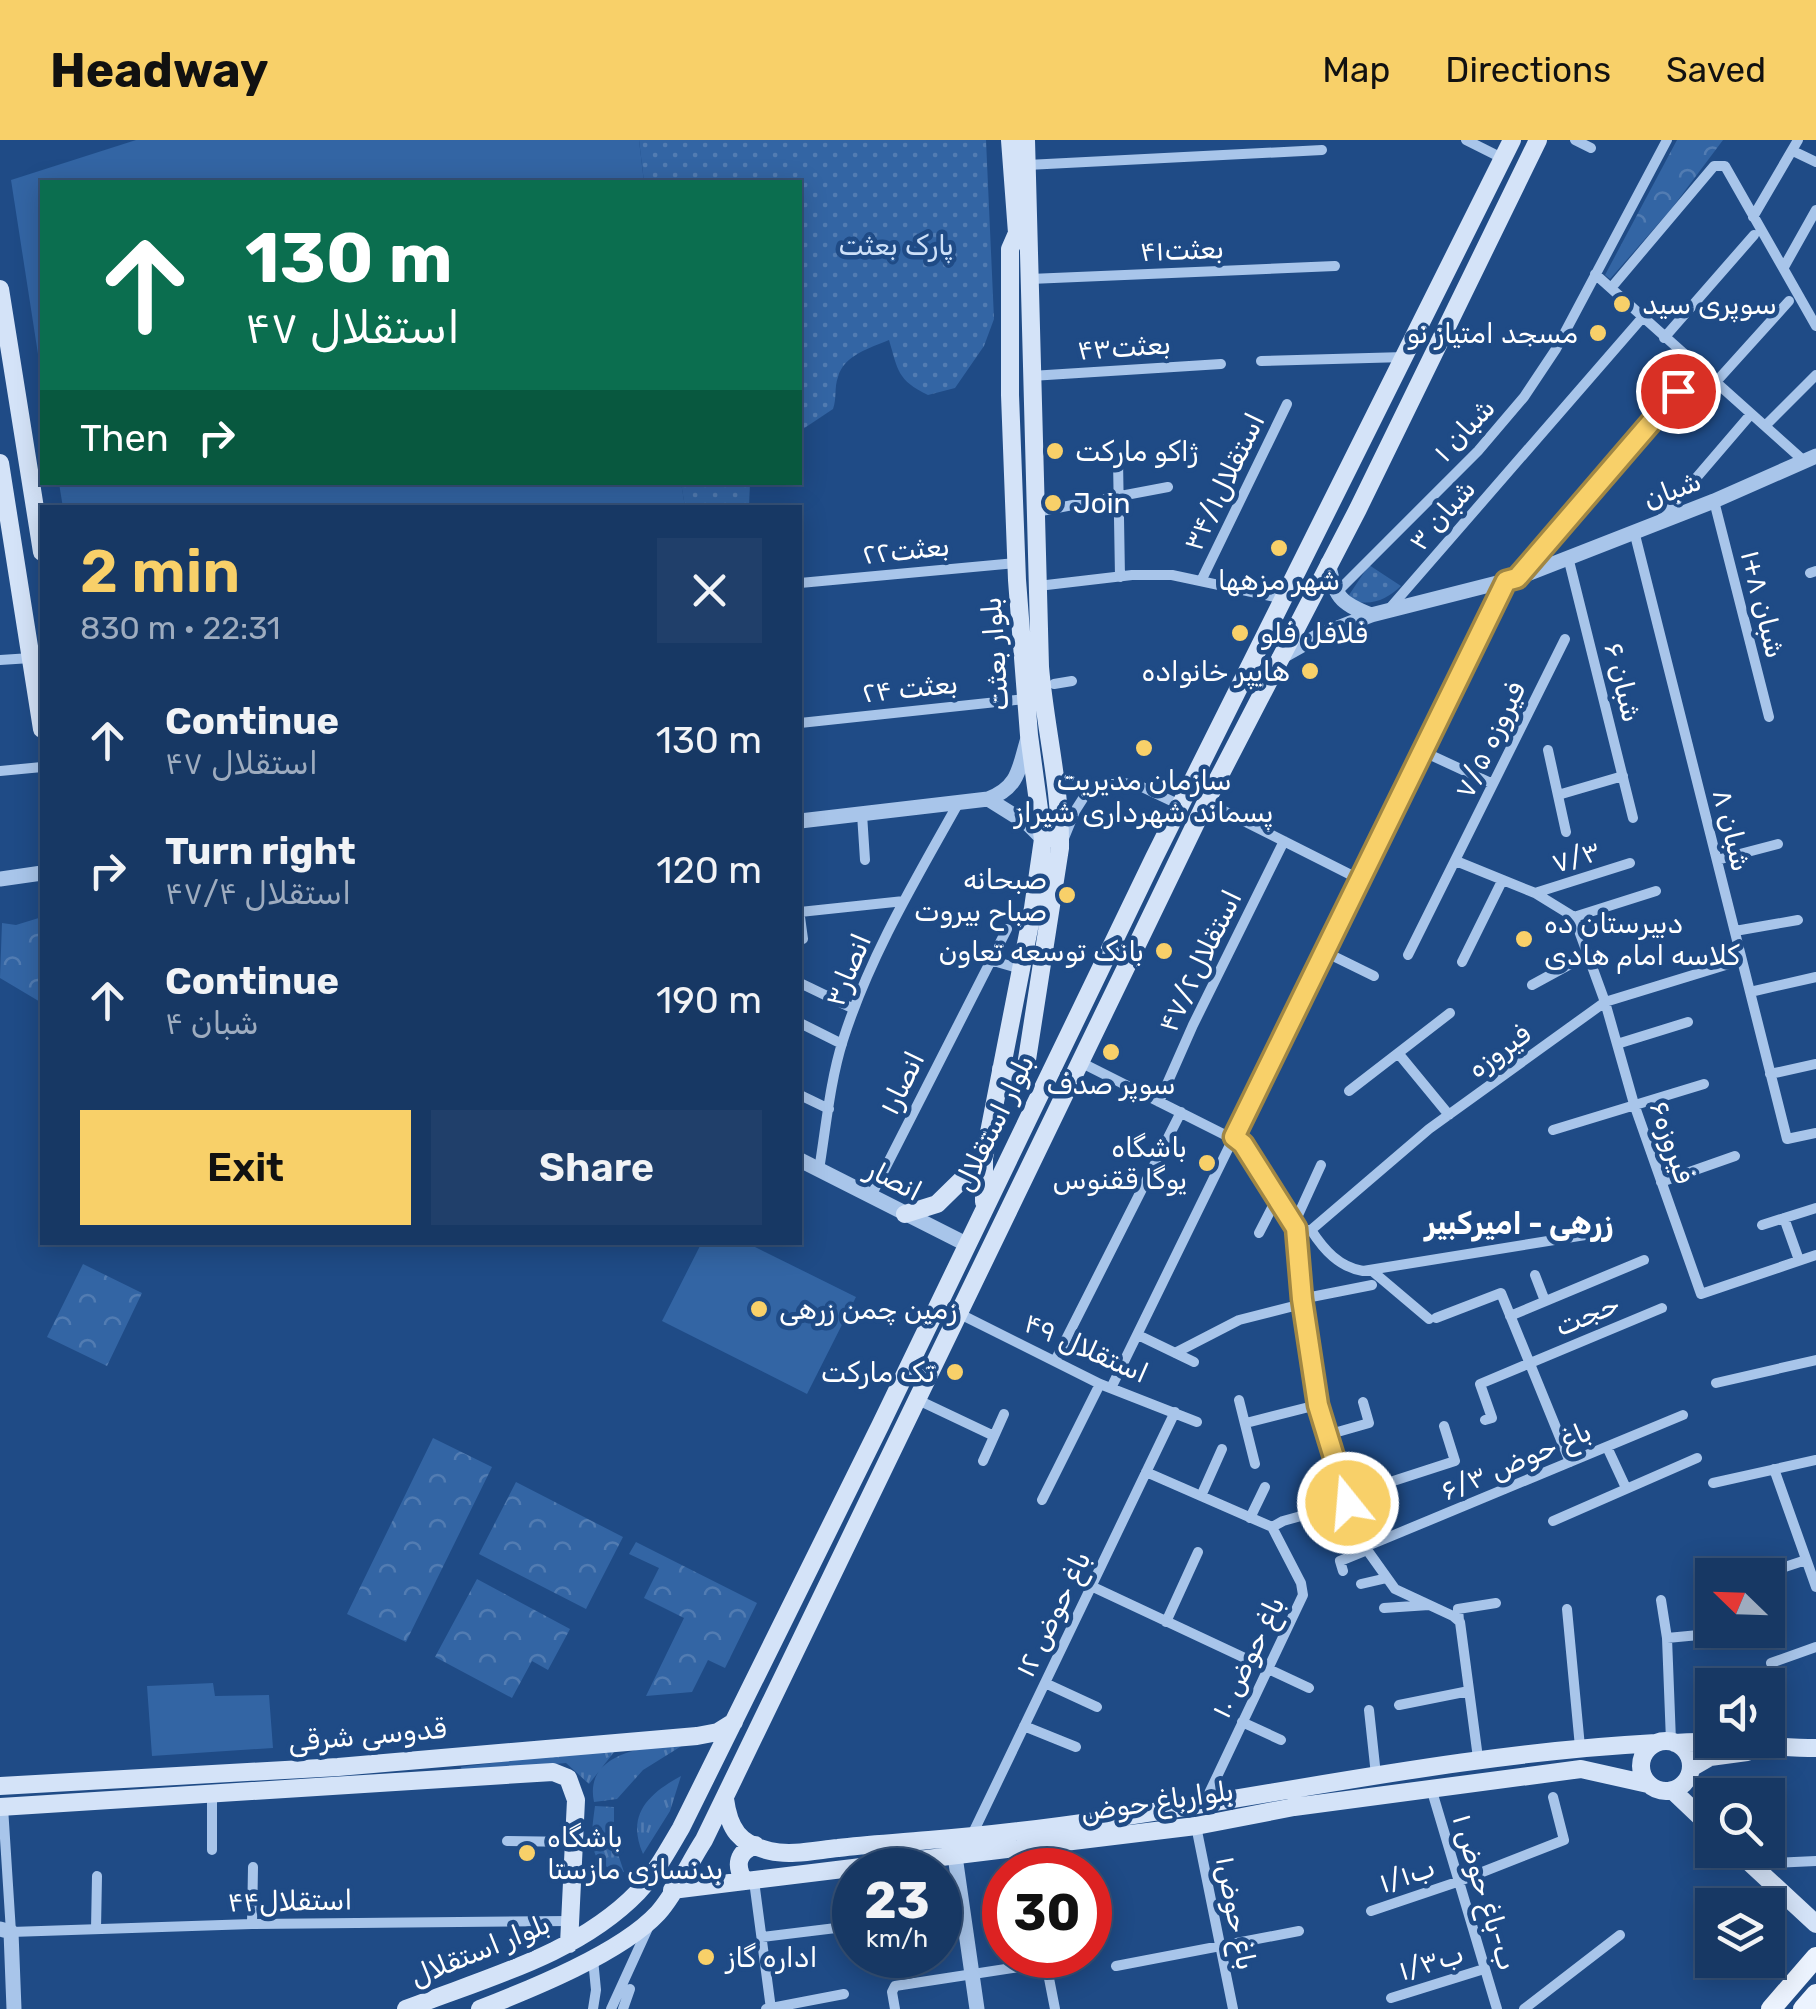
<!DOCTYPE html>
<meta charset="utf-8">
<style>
:root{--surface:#173864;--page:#203f6a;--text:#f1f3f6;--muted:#9eacbf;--line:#365278;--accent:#f8d069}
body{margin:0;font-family:Rubik,"Noto Sans Arabic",sans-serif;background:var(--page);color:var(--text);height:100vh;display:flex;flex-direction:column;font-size:38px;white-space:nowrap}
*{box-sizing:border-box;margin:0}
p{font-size:32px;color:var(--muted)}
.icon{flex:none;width:55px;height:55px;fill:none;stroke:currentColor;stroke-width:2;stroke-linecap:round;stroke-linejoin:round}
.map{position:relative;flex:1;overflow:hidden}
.sheet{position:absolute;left:40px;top:365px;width:762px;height:740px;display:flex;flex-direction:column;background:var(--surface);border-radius:0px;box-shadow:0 5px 25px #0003,0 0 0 2px var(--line)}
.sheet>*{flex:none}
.top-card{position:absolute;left:40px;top:40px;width:762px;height:305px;border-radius:0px;box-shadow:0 5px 25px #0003,0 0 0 2px var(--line);background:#0b6e4f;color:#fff;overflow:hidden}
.needle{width:65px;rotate:293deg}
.fabs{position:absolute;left:1695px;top:1418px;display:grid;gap:20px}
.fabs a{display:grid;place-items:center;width:90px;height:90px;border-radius:0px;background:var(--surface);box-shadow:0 5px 25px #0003,0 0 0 2px var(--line);font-size:50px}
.speed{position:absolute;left:832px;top:1708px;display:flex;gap:20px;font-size:50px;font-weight:700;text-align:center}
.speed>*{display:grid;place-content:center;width:130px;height:130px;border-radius:50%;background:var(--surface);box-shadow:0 5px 25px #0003,0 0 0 2px var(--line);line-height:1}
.speed small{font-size:25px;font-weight:400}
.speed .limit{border:15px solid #d22;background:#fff;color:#111}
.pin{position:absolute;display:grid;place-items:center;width:85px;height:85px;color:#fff;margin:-42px;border:5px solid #fff;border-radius:50%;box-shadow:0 2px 10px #0007}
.me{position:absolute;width:110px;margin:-55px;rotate:343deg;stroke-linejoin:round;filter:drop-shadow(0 0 8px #0008)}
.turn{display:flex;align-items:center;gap:35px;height:210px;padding:0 40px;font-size:45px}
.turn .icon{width:130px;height:130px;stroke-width:2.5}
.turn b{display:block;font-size:70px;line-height:85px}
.then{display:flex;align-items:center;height:95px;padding:0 40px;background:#0003;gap:20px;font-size:38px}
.round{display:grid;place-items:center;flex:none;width:105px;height:105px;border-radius:0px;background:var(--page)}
.head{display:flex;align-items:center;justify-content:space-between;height:170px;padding:0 40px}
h1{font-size:60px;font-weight:600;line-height:75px;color:var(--accent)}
.action{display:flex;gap:20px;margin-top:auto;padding:20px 40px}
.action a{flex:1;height:115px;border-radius:0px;background:var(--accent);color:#111;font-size:40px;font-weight:600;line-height:115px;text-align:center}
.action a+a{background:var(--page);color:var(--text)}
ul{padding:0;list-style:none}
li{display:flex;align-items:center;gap:30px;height:130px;padding:0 40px}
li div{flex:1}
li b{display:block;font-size:38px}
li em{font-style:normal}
header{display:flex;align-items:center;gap:60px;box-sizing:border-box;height:140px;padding:0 50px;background:var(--accent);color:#111}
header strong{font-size:48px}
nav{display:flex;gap:55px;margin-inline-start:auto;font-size:35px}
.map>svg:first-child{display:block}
.grass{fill:url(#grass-tufts)}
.forest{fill:url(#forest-crowns)}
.park{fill:url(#park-dots)}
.garden{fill:#3365a4}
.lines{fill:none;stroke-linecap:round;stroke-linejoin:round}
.minor{stroke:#a8c5ea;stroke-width:10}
.tertiary{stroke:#a8c5ea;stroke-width:15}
.secondary{stroke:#d4e3f8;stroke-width:18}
.primary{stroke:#ecf3fe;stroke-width:20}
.route-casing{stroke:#a18744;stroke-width:25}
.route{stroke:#f8d069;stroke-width:18}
.poi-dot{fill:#f8d069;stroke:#1f4b86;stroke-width:4}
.labels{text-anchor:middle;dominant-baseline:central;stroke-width:9;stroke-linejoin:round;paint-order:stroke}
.park-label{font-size:28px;fill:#cde0f8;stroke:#1f4b86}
.street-label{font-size:28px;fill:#fff;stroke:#1f4b86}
.poi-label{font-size:28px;fill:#fff;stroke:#1f4b86;text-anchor:start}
.neighbourhood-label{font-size:30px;font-weight:bold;fill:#fff;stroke:#1f4b86}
</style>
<header>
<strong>Headway</strong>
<nav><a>Map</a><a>Directions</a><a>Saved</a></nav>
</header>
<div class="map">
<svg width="1816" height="1869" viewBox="0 0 1816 1869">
<defs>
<pattern id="grass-tufts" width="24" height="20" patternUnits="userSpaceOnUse" patternTransform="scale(2.5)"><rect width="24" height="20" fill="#3365a4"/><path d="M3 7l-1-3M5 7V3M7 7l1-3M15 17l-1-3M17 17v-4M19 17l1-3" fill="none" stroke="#527cb2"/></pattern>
<pattern id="forest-crowns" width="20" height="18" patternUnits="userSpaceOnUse" patternTransform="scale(2.5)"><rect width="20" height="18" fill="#3365a4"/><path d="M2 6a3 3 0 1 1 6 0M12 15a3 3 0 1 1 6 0" fill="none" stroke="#527cb2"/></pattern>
<pattern id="park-dots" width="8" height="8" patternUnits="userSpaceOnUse" patternTransform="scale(2.5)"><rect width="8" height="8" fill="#3365a4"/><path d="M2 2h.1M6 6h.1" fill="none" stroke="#527cb2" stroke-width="1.8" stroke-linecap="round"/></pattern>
</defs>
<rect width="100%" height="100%" fill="#1f4b86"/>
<path class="grass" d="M688,1602L643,1630L617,1659L594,1662C583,1610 653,1606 688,1602Z
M618,1607L589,1644L566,1623L462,1632L461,1627Z
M681,1636L670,1671L643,1714C626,1675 648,1654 681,1636Z
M595,1666L614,1667V1702L624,1732C585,1727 591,1696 595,1666Z"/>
<path class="forest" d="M1677,0H1723L1672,68L1610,139L1605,135Z
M42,777V863L0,838L2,783L16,785Z
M83,1124L142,1153L107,1226L47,1197Z
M433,1298L492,1327L406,1502L347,1474Z
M516,1342L623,1397L586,1469L479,1414Z
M636,1402L757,1463L725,1528L708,1520L692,1552L646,1556L684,1478L644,1458L659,1428L629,1414Z
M477,1439L570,1489L548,1530L532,1521L512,1558L435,1517Z"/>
<path class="park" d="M639,0H986L994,179L984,206L955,248L928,255C897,240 898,230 889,200C870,208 844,215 838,237C834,248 837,258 833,269L800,291V42H644Z
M681,343H750L749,367H685Z
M1369,425L1401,446C1387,459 1371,467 1352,460L1349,455Z"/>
<path class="garden" d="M136,0H639L644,42H42V240L11,40Z
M681,342L685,367L63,368L59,343Z
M702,1102L747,1103L856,1157L807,1254L662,1181Z
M213,1543L215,1556L269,1555L273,1608L152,1616L147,1546Z"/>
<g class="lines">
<path class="minor" d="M1466,0L1502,18
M1575,0L1591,8
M1793,11L1816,22
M1027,25L1322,10
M1753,77L1798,0
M1784,127L1816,70
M1595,134L1804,321
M1030,139L1335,126
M1611,148L1714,26H1725L1816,186
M1664,198L1754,95
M1261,221L1405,217
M1031,236L1221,224
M1715,243L1789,161
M1765,286L1816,235
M1118,320L1120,437
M1714,361L1769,577
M1036,372L1168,347
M1661,379L1751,274
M1634,391L1787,999L1816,993
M1568,417L1633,678
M1810,433L1816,431
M1519,435L1698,228
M1202,439L1287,264
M800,443L1016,423
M1038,446L1132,435H1172L1284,459
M1336,453L1478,311L1524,257L1556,209L1667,0
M1390,468L1642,178
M0,520L31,518
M1054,544L1072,541
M800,583L1025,559
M1548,610L1566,692
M1424,612L1493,644
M0,631L42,627
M1053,636L1091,646L1124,643L1142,647L1180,665
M1558,655L1623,636
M1206,662L1361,740
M862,674L865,720
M1064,698L1075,671L1091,646
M1717,720L1778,704
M1456,721L1535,753L1574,777L1605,862L1634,964L1701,1154L1816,1115
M1535,753L1630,723
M800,772L904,761
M800,777L803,799
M1574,777L1656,751
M1735,791L1798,780
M1325,812L1374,836
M1408,815L1565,499
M990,820L1021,829
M1462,822L1502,741
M800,843L854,869
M1532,845L1587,815
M1750,852L1816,837
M800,883L842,904
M1617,904L1688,882
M1398,913L1449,975
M1080,922L1243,1004L1296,1088L1301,1159L1317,1265L1354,1383L1365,1407L1395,1449L1453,1476L1460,1482L1478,1618
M1770,934L1816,924
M1349,951L1450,873
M800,955L829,969
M1159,962L1193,885L1284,701
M1553,990L1704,944
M819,1030C826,987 830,941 843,900C870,815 916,739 959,662
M1661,1042L1735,1016
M871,1056L1007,789
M1784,1078L1799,1120
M1294,1084L1321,1025
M1762,1085L1816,1068
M1307,1090H1311C1324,1110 1339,1127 1363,1131L1610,1091
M1311,1090L1429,989L1605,862L1742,820
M1259,1093L1277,1058
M1371,1130L1429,1179
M1535,1135L1545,1161
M1301,1159L1372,1145
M958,1173L1100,1244L1197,1282
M1510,1176L1644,1120
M1436,1178L1501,1153L1570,1322
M1138,1195L1194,1222
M1175,1213L1239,1180L1302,1164
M1055,1221L1181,972
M1716,1243L1816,1220
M1112,1246L1506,441
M918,1260L994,1296
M1239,1260L1255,1324
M1485,1280L1492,1278L1480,1244L1662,1168
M1246,1283L1317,1265
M1327,1295L1369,1283L1363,1262
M1607,1307L1626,1348
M983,1321L1004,1274
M1774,1329L1816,1447
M1146,1332L1272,1387
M1713,1343L1816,1320
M1201,1356L1222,1309
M1347,1356L1455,1321L1444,1286
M1042,1360L1100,1244
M1316,1372L1324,1398
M1250,1378L1265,1347
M1553,1381L1697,1318
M1272,1387L1283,1381L1348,1363
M1365,1407L1683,1275
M1343,1431L1340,1421L1367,1410
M1761,1435L1806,1420
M1361,1444L1387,1438
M1091,1446L1309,1548
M1661,1460L1667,1498L1671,1601
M1384,1468L1429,1465
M1567,1469L1580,1607
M1459,1481L1458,1469L1496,1463
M1166,1482L1198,1412
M1667,1498L1699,1495
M1771,1523L1816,1507
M1045,1543L1097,1567
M1399,1565L1469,1551
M1369,1570L1376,1635
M1242,1582L1281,1600
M1024,1586L1076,1607
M1431,1648L1497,1869
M1203,1666L1303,1455L1301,1443L1272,1387
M3,1667L11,1792L252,1784L570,1781
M1196,1686L1233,1869
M971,1697L1175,1272
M507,1701L575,1702
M212,1710V1654
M1752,1724L1816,1721
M754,1741L771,1869
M1371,1771L1457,1742L1564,1700L1553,1657
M252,1784L253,1727
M96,1789L97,1736
M762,1797L836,1788
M593,1819L596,1850L593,1869
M1046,1823L1055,1869
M1116,1826L1299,1791
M1391,1858L1484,1829
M611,1869L648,1788
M623,1869L630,1849
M766,1869L844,1854
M895,1869L892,1852L895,1846L1078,1818
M1524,1869L1620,1795"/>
<path class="tertiary" d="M1328,423C1336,457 1338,462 1371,475
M1279,518L1320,495L1371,475L1517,438L1714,361L1816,316
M1029,595C1019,625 1021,647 988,659L1028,684L1043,699
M800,681L988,659
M0,739L42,733
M800,1020L966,1104
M955,1716L977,1869
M0,1789L11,1792L14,1869"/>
<path class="secondary" d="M0,149L42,412
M0,323L42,589
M1001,929L1008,935L1016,936L1026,926L1060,708C1061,648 1045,587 1040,527L1026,0
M984,1062V1018L1033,768L1043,699L1029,595L1017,440L1010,255V109L1017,93L1010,0
M905,1074L937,1064L984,1018
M1641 1626a25 25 0 1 1 50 0a25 25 0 1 1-50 0Z
M1675,1603C1722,1599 1769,1608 1816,1608
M1691,1628L1710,1617L1747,1612
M0,1646L338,1627L697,1596L718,1592L734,1582
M1672,1650L1712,1688
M725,1659C729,1689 739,1704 770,1711C791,1716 817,1710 838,1708C868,1704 898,1703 929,1700C1173,1681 1411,1616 1656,1603
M0,1667L553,1632L568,1638L576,1660L569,1804
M1736,1710L1816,1784
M744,1741C735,1725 737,1713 755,1705
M672,1750L1196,1686L1294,1667L1581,1629L1648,1644
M406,1869C485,1838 577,1815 638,1752C655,1734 668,1710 681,1688L880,1286L1154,718L1512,0
M480,1869C531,1849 621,1813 658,1773C676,1753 689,1723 704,1700L1206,662L1358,369L1538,0"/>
<path class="primary" d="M1771,1869L1816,1817
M1803,1869L1816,1854"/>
</g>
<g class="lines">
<defs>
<path id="route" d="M1348,1363L1318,1265L1302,1159L1296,1088L1243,1004L1234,997L1506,441L1517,438L1678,251"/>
</defs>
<use href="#route" class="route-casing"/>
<use href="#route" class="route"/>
</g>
<g class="poi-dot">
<circle cx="1622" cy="164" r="10"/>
<circle cx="1598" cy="193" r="10"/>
<circle cx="1055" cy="311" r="10"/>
<circle cx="1053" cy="363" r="10"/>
<circle cx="1279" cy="408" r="10"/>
<circle cx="1240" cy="493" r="10"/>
<circle cx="1310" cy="531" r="10"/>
<circle cx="1144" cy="608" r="10"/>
<circle cx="1067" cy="755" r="10"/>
<circle cx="1524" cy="799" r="10"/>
<circle cx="1164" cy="811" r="10"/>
<circle cx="1111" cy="912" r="10"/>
<circle cx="1207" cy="1023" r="10"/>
<circle cx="759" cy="1169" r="10"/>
<circle cx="955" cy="1232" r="10"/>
<circle cx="527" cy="1713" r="10"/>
<circle cx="706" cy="1817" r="10"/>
</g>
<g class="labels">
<g class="park-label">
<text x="896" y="105">پارک بعثت</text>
</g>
<g class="street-label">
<text transform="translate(1182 110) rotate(-2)">بعثت۴۱</text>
<text transform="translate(1124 207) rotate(-4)">بعثت۴۳</text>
<text transform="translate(1464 290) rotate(-47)">۱ شبان</text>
<text transform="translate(1224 342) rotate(-64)">استقلال۳۴/۱</text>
<text transform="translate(1672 350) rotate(-21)">شبان</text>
<text transform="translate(1442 375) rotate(-49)">۳ شبان</text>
<text transform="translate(906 410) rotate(-6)">بعثت۲۲</text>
<text transform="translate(1763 464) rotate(76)">۱+۸ شبان</text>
<text transform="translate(995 514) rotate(-94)">بلوار بعثت</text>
<text transform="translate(1623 542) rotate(76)">۶ شبان</text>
<text transform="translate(910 548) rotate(-6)">بعثت ۲۴</text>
<text transform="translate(1490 600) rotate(-64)">۷/۵ فیروزه</text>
<text transform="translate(1732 690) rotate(76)">۸ شبان</text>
<text transform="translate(1576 717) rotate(-17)">۷/۳</text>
<text transform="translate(1200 821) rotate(-64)">استقلال۴۷/۲</text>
<text transform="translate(848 830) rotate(-67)">انصار۳</text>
<text transform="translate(1499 911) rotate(-36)">فیروزه</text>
<text transform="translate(902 943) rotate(-64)">انصار۱</text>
<text transform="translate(994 983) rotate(-64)">بلوار استقلال</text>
<text transform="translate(1672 1002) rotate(71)">فیروزه۶</text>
<text transform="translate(894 1040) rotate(27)">انصار</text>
<text transform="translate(1587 1175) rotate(-23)">حجت</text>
<text transform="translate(1086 1208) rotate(24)">۴۹ استقلال</text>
<text transform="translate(1516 1321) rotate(-23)">۶/۳ باغ حوض</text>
<text transform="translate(1053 1474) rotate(-64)">۱۲ باغ حوض</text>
<text transform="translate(1248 1517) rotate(-64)">۱۰ باغ حوض</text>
<text transform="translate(367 1595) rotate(-5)">قدوسی شرقی</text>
<text transform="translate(1157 1661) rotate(-8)">بلوارباغ حوض</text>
<text transform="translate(1407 1735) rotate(-19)">ب۱/۱</text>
<text transform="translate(1485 1752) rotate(73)">۱ ب-باغ حوض</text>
<text transform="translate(290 1761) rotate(-1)">استقلال۴۴</text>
<text transform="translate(1236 1773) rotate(79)">باغ حوض۱</text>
<text transform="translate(480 1810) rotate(-22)">بلوار استقلال</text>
<text transform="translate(1431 1822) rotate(-17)">ب۱/۳</text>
</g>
<g class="poi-label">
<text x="1642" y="164">سوپری سید</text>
<text x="1578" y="193" text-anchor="end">مسجد امتیاز نو</text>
<text x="1075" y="311">ژاکو مارکت</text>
<text x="1073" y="363">Join</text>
<text x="1279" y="440" text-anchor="middle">شهر مزهها</text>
<text x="1260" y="493">فلافل فلو</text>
<text x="1290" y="531" text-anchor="end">هایپر خانواده</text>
<text x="1144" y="640" text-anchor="middle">سازمان مدیریت<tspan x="1144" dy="32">پسماند شهرداری شیراز</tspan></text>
<text x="1047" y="739" text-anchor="end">صبحانه<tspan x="1047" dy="32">صباح بیروت</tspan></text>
<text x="1544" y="783">دبیرستان ده<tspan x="1544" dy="32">کلاسه امام هادی</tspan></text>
<text x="1144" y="811" text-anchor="end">بانک توسعه تعاون</text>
<text x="1111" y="944" text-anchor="middle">سوپر صدف</text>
<text x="1187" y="1007" text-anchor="end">باشگاه<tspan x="1187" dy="32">یوگا ققنوس</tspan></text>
<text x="779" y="1169">زمین چمن زرهی</text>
<text x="935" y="1232" text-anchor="end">تک مارکت</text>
<text x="547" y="1697">باشگاه<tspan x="547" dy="32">بدنسازی مازستا</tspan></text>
<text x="726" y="1817">اداره گاز</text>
</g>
<g class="neighbourhood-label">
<text x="1519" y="1084">زرهی - امیرکبیر</text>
</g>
</g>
</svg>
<div class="fabs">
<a><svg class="needle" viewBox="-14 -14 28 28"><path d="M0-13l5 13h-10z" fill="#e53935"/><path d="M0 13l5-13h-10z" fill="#9eacbf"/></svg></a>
<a><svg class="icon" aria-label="sound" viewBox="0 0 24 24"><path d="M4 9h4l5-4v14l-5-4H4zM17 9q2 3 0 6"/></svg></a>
<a><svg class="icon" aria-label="search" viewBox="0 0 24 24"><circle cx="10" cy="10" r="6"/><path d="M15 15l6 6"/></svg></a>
<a><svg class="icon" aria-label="layers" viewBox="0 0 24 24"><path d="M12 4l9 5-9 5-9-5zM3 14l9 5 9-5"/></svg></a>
</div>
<div class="speed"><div>23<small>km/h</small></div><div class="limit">30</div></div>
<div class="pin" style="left:1678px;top:251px;background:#d93025"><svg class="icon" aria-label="arrive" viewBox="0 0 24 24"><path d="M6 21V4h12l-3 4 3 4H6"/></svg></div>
<svg class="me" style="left:1348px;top:1363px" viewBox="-20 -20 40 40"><circle r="17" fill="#f8d069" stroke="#fff" stroke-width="3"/><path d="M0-11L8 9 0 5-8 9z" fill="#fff"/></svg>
<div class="top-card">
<div class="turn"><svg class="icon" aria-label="ahead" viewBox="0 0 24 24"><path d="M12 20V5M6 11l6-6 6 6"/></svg><div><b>130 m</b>۴۷ استقلال</div></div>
<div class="then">Then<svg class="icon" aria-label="right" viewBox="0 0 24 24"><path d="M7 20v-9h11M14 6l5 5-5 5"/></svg></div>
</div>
<section class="sheet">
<div class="head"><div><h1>2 min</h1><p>830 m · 22:31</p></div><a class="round"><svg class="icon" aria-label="close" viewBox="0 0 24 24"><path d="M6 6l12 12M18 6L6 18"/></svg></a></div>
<ul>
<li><svg class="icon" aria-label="ahead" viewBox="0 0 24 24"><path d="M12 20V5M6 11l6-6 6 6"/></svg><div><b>Continue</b><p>۴۷ استقلال</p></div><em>130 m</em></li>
<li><svg class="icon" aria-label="right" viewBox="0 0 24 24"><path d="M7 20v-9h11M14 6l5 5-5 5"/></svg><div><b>Turn right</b><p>۴۷/۴ استقلال</p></div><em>120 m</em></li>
<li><svg class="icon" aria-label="ahead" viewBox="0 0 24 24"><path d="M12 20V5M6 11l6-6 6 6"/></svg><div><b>Continue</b><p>۴ شبان</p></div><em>190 m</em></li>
</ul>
<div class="action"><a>Exit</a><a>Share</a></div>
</section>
</div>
